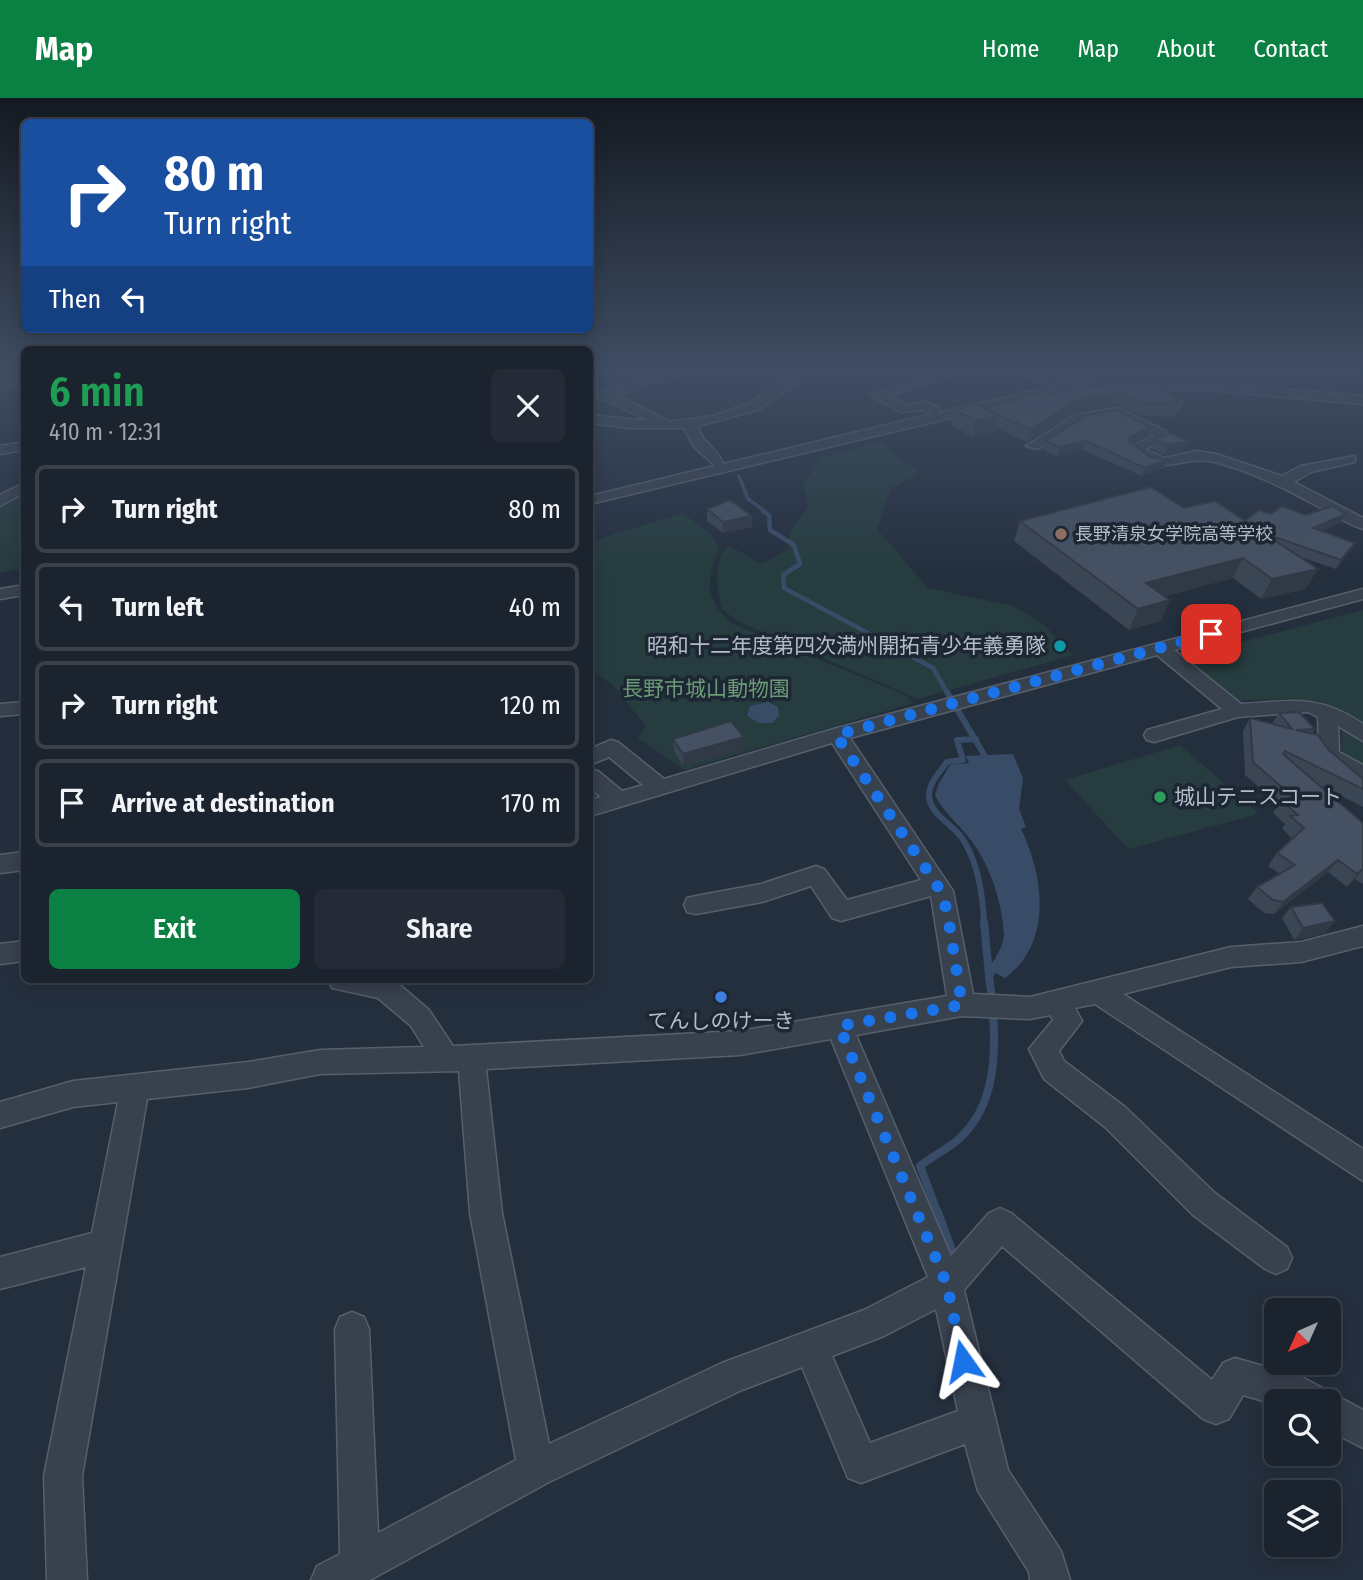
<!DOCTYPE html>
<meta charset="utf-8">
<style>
:root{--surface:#1b232e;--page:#242b36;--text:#f1f3f6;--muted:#a0a4aa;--line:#39404a;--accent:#0b8043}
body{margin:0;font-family:"Fira Sans Condensed","Noto Sans JP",sans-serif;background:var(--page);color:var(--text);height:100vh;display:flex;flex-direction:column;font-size:26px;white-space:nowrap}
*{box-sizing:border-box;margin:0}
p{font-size:23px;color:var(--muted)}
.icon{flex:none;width:38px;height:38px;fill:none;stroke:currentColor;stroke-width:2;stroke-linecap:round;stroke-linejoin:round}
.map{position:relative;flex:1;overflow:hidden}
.panel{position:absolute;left:21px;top:248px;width:572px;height:637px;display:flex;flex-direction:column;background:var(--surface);border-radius:10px;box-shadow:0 4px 18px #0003,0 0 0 2px var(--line)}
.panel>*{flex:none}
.hud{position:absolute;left:21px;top:21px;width:572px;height:214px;border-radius:10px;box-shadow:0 4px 18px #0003,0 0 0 2px var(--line);background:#1a4fa0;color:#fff;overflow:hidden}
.needle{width:46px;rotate:225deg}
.controls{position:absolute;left:1264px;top:1200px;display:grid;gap:14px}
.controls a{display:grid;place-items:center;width:77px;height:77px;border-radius:10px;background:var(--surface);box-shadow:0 4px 18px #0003,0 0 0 2px var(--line);font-size:35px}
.pin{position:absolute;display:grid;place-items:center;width:60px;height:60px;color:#fff;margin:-30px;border-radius:14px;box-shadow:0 4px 10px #0006}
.me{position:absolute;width:77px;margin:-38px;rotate:348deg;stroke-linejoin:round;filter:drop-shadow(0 0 5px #0008)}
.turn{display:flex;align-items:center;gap:24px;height:147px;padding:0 28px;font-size:32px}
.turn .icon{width:91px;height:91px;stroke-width:2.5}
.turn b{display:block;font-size:49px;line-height:60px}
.then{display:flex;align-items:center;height:66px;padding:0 28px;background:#0003;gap:14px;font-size:26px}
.round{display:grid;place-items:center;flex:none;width:74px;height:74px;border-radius:10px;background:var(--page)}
.headline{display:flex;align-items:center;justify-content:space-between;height:119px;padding:0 28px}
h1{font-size:42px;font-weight:600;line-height:52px;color:#1e9e55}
.button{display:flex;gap:14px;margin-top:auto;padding:14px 28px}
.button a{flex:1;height:80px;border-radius:10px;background:var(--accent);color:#fff;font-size:28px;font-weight:600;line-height:80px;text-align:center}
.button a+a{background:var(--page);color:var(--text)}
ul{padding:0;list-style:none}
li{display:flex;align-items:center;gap:21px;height:88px;margin:0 14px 10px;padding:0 14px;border:4px solid var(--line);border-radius:10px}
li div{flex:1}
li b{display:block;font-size:26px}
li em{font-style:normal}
header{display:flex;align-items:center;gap:42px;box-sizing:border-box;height:98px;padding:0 35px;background:var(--accent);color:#fff}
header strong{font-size:33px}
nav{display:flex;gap:38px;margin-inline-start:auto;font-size:24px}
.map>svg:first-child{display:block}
.green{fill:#263c3f}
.water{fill:#394c67}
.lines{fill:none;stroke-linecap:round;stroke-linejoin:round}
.stream-far4{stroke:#394c67;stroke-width:3.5}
.stream-far3{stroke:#394c67;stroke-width:4.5}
.stream-far2{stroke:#394c67;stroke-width:6}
.stream-far1{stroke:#394c67;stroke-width:8}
.stream{stroke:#394c67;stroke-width:10}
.minor-casing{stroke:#565f6c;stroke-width:3}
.minor{fill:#38414e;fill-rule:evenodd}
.wall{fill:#3b4654}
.shaded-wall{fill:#303945}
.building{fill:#455162;stroke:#303945;stroke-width:2}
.route{stroke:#1a73e8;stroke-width:12;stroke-dasharray:0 21.6}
.education-dot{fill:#8d6e63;stroke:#1d2633;stroke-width:2.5}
.culture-dot{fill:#0f9aa8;stroke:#1d2633;stroke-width:2.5}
.leisure-dot{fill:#2e9e5b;stroke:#1d2633;stroke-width:2.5}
.shop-dot{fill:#3f7fe0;stroke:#1d2633;stroke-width:2.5}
.labels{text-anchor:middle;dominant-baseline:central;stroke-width:7;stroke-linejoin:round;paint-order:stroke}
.far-poi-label{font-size:18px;fill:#b4bcc9;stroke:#1d2633;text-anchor:start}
.poi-label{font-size:21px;fill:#b4bcc9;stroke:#1d2633;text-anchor:end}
.park-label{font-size:21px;fill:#6b9a76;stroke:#1d2633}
</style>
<header>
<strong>Map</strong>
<nav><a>Home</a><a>Map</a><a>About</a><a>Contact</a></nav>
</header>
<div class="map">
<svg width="1363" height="1482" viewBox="0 0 1363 1482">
<rect width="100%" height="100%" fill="#242f3e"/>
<path class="green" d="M879,344L920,375L890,391L877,431L928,490L1014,508L1044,527L1073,557L918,601L737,523L722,511C716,490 713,465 728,447L762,466L788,452L789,436L808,409L803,387L822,360Z
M24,392V471L0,474V408Z
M682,415L710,435L719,449C708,485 702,497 731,525L905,597L914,605L684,672L638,640L646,629L614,588L590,571V444Z
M1363,512V669L1341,656C1341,644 1343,628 1338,618C1328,595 1257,602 1234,603L1185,559Z
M1180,647L1259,716L1128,751L1065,682Z"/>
<path class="water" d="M768,604L778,609L779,617L773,625H759L747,618L750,608Z
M1013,656L1023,680L1019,711L1026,729L1021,731C1044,778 1053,845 1005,880L992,873C992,860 1004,850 1004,837C1002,802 989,763 966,736C954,722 943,713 935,697L939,685L950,667L969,665L966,658Z"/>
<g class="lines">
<path class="stream-far4" d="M739,378L748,401L766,414"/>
<path class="stream-far3" d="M763,413L769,417L770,432L794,447L800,466L783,477L784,490L933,570L948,596"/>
<path class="stream-far2" d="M947,594L989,665
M976,641L957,642L963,662L947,664C941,673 929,684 929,697C929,717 955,727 964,743C979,768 983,797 984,826"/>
<path class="stream-far1" d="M984,824L989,878
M992,902L989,878L996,866
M938,1116L920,1068C933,1058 948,1051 960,1040C995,1007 996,958 993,913"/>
<path class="stream" d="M937,1114L953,1158"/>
<defs>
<path id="minor" d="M759,270H775L793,277L803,270H828L814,274L758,312L698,328C701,344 721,354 723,366L932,316L923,312L901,314L870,297L946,271L950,272V278L888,298L908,307L925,304L939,310V315L1073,283L1111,270H1128L1081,289L590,406V398L715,368L694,349L684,330H630L590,325V317L649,323L606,302L590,300V291C621,299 646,267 679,273V279L651,284L619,298L669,323L686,322L713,318L748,306L786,282Z
M1013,270H1028L1040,277L1055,272L1068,279L1062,283L1054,280L1039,285Z
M24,277V285L0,292V284Z
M1206,284L1363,298V306L1206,292L1125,293L1119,289L1125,285Z
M1118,310L1166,333L1165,343L1145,351L1164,360L1197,353L1216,356L1282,378L1301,368L1355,358V364L1311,374L1294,384L1363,420V431C1348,427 1333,416 1319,409C1286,391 1251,373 1214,364C1181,356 1156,384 1128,350L1154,338L1116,318L1084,323L1038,351L1026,348L1075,317Z
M24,344V352L0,356V348Z
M24,385V395L0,408V397Z
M24,487V497L0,501V491Z
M1363,491V501L1174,552L1241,606C1292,603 1319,596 1363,626V643L1338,628L1339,654L1363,667V683L1322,662L1319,657L1318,619L1308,614L1238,619L1154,644L1147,642L1144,637L1147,632L1222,611L1157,557L850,640L953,793L973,896L1030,899L1231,849L1301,844L1363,828V848L1301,864L1231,869L1123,896L1363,1051V1083L1095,906L1075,910L1082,923L1059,953L1064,963L1125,1009L1215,1095L1287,1149L1292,1160L1287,1171L1276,1176L1265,1171L1193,1117L1105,1029L1044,981L1029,951L1053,922L1050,917L1030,921L962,918L856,937L951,1158L989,1115L1000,1110L1011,1115L1212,1282L1223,1265L1235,1260L1302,1279L1363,1312V1350L1328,1332V1304H1276V1307L1243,1297L1229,1321L1216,1326L1203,1321L1002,1148L964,1192L1008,1372L1061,1453L1070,1482H1030L1029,1474L978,1393L965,1346L861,1385L848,1380L802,1269L742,1292L549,1384L370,1482H311L317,1468L340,1456L335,1231L340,1219L352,1214L364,1219L369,1231L378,1435L516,1362L470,1115L459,973L320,976L248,990L147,1001L82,1378L87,1482H47L44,1378L86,1169L0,1191V1159L92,1135L118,1004L73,1009L0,1030V1004L73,983L248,964L320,952L424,949L411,928L378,900L332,890L328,882H394L429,912L453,948L740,933L947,898L931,798L841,823L832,820L811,788L762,804L696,816L687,814L684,807L687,800L696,798L761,786L816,768L824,771L847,802L921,782L832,645L590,718V702L601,699L590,690V671L598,673L622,693L643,687L609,659L590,667V651L611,642L618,644L664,681L837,630ZM831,941L928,1179L864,1212L722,1265L549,1346L502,1115L486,971L740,957ZM936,1211L958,1313L870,1345L832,1258L884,1238Z
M24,604V616L0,618V606Z
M24,754V772L0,775V757Z
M24,843V863L0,866V846Z"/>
</defs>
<use href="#minor" class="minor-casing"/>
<use href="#minor" class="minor"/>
</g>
<path class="wall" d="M1117,285L1184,302L1179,314H1176L1174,319L1139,317L1118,307L1075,314L1027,344L996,330L995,333L972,339L952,327L955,312L983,310L1051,296Z
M1151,329L1148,338L1132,345L1164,370L1142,378L1083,352L1057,358L1043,351L1045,343Z
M1155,341L1187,343L1183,353L1164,357L1152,351Z
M1184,410L1245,423L1271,416H1346L1341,424L1322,433L1350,453L1336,471L1298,458L1306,491L1261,501L1233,480L1165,498L1161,523L1129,532L1014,443L1020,423Z
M707,411L752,418V429L723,435L707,423Z
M1279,615L1315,631L1312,636L1363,681V709L1318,686L1363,725V786L1355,781L1347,789L1328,774L1274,816L1264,815L1248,801L1257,789L1280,776L1268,768L1277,755L1292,741L1282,730L1285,726L1273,715L1279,706L1245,677L1243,633L1250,620L1272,626Z
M744,639V651L683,668L674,653L673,641Z
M1291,809L1326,835L1294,842L1282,820Z"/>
<path class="shaded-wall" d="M1122,295L1118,307L1075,314L1027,344L1030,331L1078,302Z
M999,317L995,333L972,339L976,323Z
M1151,329L1148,338L1127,348L1130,339Z
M1086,343L1083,352L1057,358L1060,349Z
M1187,343L1183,353L1164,357L1168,347Z
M1167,362L1164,370L1142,378L1145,370Z
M590,406H592L594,439H590Z
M1346,416L1341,424L1308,439L1313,430Z
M752,418V429L723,435V424Z
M1355,445L1350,453L1336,471L1341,462Z
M1243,460L1233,480L1138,506L1146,485Z
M1318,471L1306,491L1261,501L1272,481Z
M1170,502L1161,523L1129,532L1138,511Z
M744,639V651L683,668V656Z
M1338,762L1328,774L1274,816L1283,804Z
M1363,771L1355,781L1347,789L1357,776Z
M1335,823L1326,835L1294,842L1303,830Z"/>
<path class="building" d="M1150,284L1184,302H1173L1179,306L1143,305L1122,295L1078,302L1030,331L998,317L983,310L1045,293L1051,296L1117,285Z
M977,306L999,317L976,323L955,312Z
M1117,312L1151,329L1130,339L1129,343L1151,359L1167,362L1145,370L1086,343L1060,349L1045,343L1088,317Z
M1170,335L1187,343L1168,347L1155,341Z
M1151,389L1184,410L1215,403L1318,471L1272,481L1243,460L1146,485L1170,502L1138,511L1020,423Z
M730,402L752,418L723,424L707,411Z
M1282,408L1306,417L1332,408L1346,416L1313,430L1355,445L1341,462L1266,436L1245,423L1259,412L1271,416Z
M1299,614L1315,631L1296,632L1318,637L1328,651L1363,681V691L1285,653L1283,656L1363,725V771L1357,776L1338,762L1283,804L1273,802L1257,789L1295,767L1277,755L1304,730L1290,718L1298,717L1281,702L1293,699L1253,664L1250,620L1292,631L1279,615Z
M731,623L744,639L683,656L673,641Z
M1322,805L1335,823L1303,830L1291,809Z"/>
<linearGradient id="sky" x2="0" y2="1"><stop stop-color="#141a22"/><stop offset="0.57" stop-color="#3f4d63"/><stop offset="1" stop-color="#3f4d63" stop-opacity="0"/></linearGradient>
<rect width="1363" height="477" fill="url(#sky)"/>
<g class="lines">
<path class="route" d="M963,1263L947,1187L839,928L962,907L947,812L937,787L836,637L1211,536"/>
</g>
<circle class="education-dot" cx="1061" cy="436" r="7"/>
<circle class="culture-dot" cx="1060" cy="548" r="7"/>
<circle class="leisure-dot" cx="1160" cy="699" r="7"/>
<circle class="shop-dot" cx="721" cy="899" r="7"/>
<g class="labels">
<g class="far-poi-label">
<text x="1075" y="436">長野清泉女学院高等学校</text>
</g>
<g class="poi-label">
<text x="1046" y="548">昭和十二年度第四次満州開拓青少年義勇隊</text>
<text x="1174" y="699" text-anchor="start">城山テニスコート</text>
<text x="721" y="923" text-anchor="middle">てんしのけーき</text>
</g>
<g class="park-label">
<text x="706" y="591">長野市城山動物園</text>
</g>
</g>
</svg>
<div class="controls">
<a><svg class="needle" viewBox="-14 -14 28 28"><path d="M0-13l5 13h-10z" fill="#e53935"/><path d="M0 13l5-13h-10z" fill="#a0a4aa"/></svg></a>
<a><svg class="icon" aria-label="search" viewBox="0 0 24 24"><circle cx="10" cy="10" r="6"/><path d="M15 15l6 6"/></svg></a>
<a><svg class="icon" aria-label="layers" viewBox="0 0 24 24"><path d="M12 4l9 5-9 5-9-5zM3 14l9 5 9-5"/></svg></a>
</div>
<div class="pin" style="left:1211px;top:536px;background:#d93025"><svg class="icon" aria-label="arrive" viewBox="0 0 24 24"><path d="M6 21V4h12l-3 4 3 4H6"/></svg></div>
<svg class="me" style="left:963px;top:1263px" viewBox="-20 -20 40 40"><path d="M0-17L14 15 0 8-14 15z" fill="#1a73e8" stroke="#fff" stroke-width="4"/></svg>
<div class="hud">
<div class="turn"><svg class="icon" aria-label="right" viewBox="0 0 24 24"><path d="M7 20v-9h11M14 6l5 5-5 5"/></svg><div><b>80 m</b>Turn right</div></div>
<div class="then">Then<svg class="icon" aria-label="left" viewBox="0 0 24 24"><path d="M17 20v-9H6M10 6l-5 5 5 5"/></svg></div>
</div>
<section class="panel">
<div class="headline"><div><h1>6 min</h1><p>410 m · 12:31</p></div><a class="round"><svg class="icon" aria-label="close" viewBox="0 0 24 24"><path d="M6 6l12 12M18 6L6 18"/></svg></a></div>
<ul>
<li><svg class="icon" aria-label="right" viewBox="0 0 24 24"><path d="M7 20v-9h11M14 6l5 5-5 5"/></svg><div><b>Turn right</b></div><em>80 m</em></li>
<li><svg class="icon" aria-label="left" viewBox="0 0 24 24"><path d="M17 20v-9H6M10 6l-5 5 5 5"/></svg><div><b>Turn left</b></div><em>40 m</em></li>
<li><svg class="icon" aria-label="right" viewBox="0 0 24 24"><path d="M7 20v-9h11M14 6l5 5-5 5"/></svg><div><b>Turn right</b></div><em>120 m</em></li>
<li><svg class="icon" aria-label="arrive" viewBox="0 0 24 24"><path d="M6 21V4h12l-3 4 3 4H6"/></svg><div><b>Arrive at destination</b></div><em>170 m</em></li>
</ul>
<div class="button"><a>Exit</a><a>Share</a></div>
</section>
</div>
